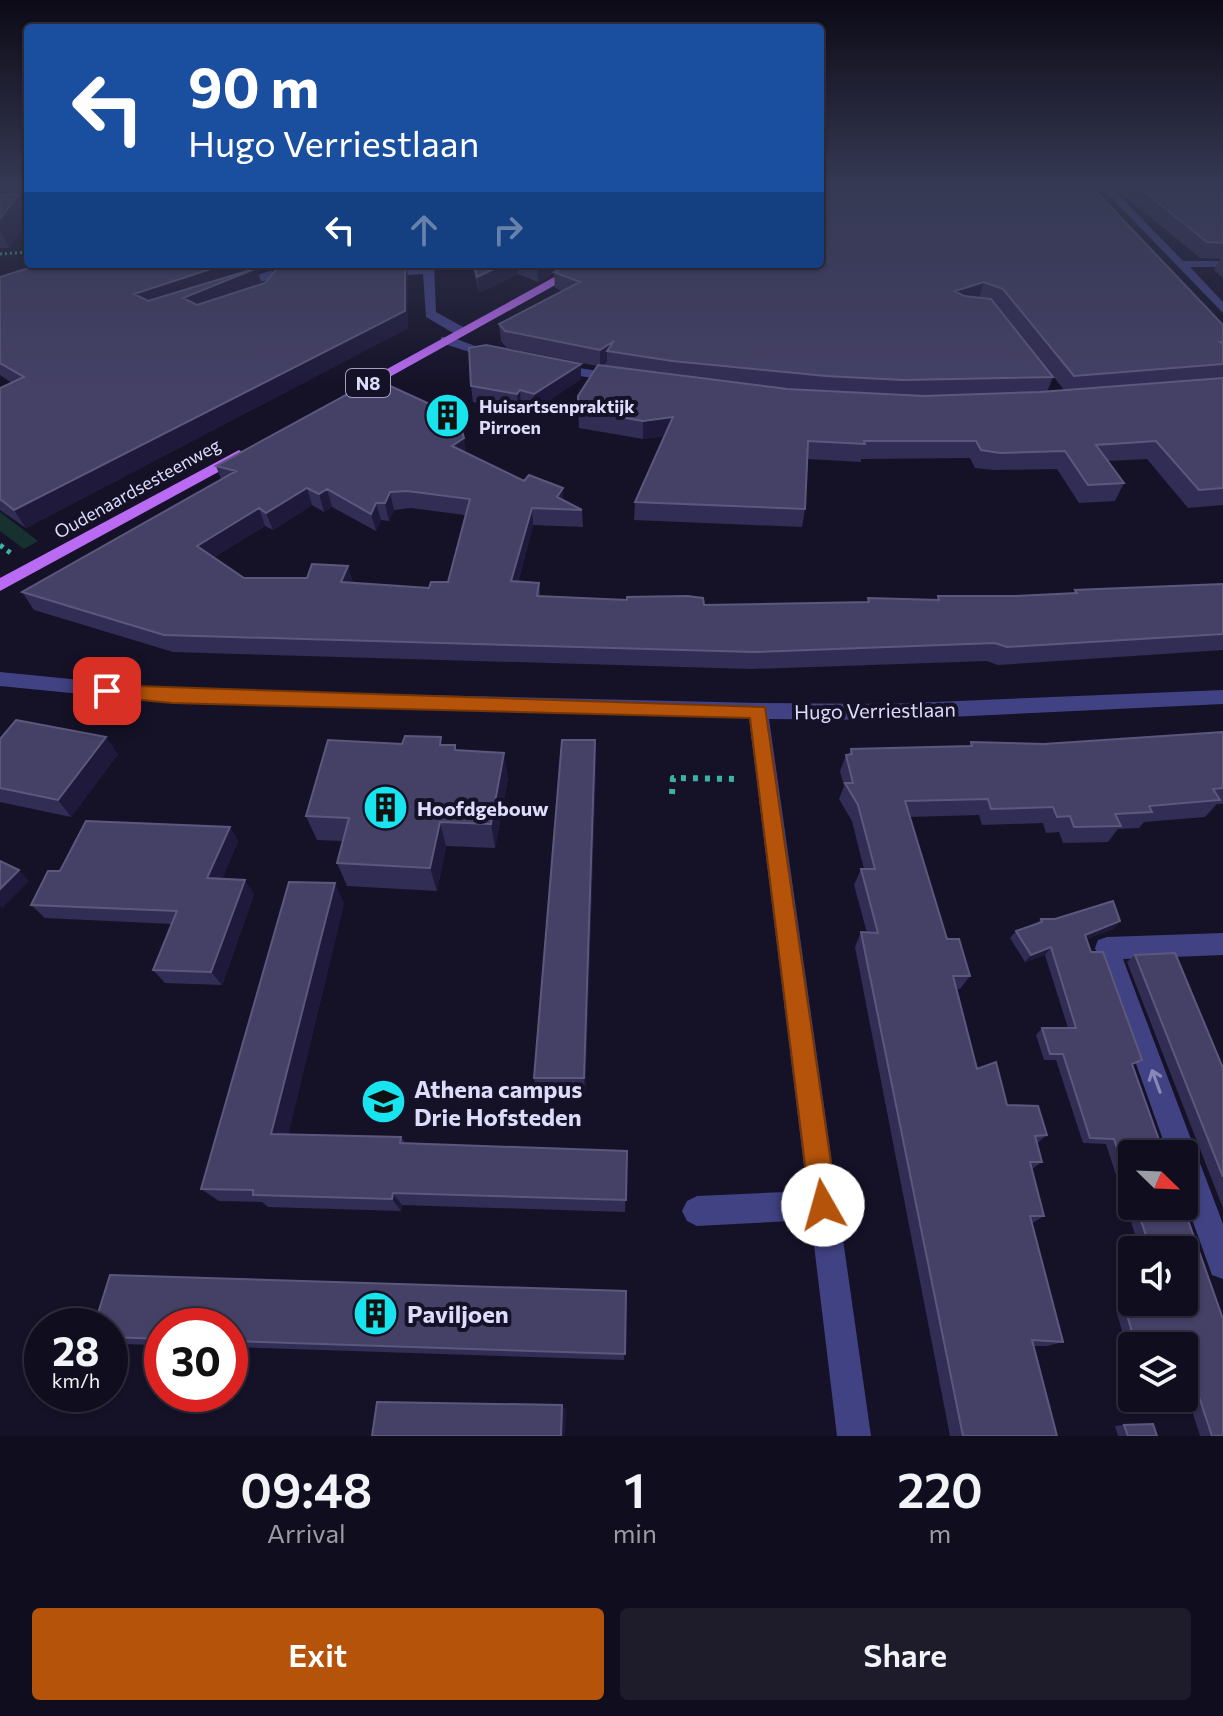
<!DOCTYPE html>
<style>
:root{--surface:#100e1e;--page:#1e1c2b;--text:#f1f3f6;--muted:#9c9ca4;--line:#302e3c;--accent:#b45309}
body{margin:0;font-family:Commissioner,sans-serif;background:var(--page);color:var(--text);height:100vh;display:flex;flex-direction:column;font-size:30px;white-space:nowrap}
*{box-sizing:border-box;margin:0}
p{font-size:26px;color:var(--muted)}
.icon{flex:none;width:44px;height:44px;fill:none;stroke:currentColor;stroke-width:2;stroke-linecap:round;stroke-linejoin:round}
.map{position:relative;height:1436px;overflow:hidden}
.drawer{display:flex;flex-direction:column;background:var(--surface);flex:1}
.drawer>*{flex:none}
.guide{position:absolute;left:24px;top:24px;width:800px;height:244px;border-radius:8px;box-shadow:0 2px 6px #0004,0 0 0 2px var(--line);background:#1a4fa0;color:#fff;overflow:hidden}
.needle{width:52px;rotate:113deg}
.tools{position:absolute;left:1118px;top:1140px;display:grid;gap:16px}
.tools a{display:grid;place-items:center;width:80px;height:80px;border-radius:8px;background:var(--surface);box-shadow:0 2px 6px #0004,0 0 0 2px var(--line);font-size:40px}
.speed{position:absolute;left:24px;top:1308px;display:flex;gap:16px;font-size:40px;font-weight:700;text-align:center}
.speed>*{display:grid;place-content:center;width:104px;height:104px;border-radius:50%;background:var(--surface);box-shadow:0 2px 6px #0004,0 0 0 2px var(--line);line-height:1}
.speed small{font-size:20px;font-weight:400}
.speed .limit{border:12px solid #d22;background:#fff;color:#111}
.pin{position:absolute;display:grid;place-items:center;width:68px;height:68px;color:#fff;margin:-34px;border-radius:16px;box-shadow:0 4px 12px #0006}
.me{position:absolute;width:88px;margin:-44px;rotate:353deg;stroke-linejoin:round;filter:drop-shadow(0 0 6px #0008)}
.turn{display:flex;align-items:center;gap:28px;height:168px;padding:0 32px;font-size:36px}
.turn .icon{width:104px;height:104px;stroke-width:2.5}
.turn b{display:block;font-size:56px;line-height:68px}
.lanes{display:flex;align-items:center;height:76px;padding:0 32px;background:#0003;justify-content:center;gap:40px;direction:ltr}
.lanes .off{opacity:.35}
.eta{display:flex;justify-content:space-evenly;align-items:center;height:136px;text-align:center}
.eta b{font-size:48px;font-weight:600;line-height:56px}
.primary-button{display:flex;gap:16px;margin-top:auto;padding:16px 32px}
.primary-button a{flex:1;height:92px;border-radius:8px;background:var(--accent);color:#fff;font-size:32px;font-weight:600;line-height:92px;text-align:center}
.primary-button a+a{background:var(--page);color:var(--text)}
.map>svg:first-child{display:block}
.green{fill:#16312f}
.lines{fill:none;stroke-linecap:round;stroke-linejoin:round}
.path-far2{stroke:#3ab2a4;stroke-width:3;stroke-dasharray:2 3;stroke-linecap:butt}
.path-far1{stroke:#3ab2a4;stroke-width:5;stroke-dasharray:4 5;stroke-linecap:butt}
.path{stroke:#3ab2a4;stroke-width:6;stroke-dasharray:5 7;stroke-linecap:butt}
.minor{fill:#414283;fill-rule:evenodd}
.major{fill:#b96bf4;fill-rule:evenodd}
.wall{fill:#322d54;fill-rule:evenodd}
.shaded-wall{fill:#1f1a3b}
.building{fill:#444066;stroke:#5c587d;stroke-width:2;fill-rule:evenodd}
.oneway{stroke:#8887b9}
.route{fill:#b45309;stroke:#753606;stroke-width:2}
.labels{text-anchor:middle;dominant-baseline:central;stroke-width:8;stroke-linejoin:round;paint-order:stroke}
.shield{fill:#151228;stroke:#a29fbc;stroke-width:2}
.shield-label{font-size:18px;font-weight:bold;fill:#dedcfc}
.far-poi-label{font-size:18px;font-weight:bold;fill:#dedcfc;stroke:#151228;text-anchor:start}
.far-street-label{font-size:18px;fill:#dedcfc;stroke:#151228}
.street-label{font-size:20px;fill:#dedcfc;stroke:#151228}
.poi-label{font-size:20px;font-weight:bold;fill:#dedcfc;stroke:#151228;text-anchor:start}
.near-poi-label{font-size:24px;font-weight:bold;fill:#dedcfc;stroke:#151228;text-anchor:start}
</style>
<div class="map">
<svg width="1223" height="1436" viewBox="0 0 1223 1436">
<rect width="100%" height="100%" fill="#151228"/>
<path class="green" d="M0,512L38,541L24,549L0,531Z"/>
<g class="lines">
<path class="path-far2" d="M0,254L28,252"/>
<path class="path-far1" d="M0,545L12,554"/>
<path class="path" d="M672,794L673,778L740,779"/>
<path class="minor" d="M1098,184H1108L1183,261H1223V267H1190L1223,302V313Z
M422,264H434L436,312L465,328V334H455L426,317L423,274L380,277L374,273L380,269L422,267Z
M269,271L296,273L302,277L296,281L270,279L234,290L228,286Z
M441,337H451L502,356L495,360L441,343Z
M554,364L617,374L624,378L617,382L549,371V365Z
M0,672L172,689L758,703L886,704L1223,690V704L886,720L769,719L871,1436H837L811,1220L697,1226L687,1221L682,1211L687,1201L697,1196L807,1191L749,718L172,703L0,686Z
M1223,933V955L1123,959L1223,1224V1279L1212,1275L1184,1197V1154H1168L1095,948L1098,940L1107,937Z"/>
<path class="major" d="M578,264H593L359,394L347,391Z
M239,450L247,455L244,458L0,591V578Z"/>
</g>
<path class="wall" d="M0,184H28V193L22,200L9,248H0Z
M1110,184H1223V278L1214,270L1220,259L1200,258Z
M1090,185L1223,325V505L1188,508L1147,459L1108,461L1124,483L1115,501L1079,503L1057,469L994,470L975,468L970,458L861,459V462L808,459L805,509L802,527L634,520L635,502L665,436L643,439L579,428L578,396L597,366L507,348L501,341L499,324L562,291L555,288L554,273L538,282L518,274L479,293L472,264H820ZM995,304L997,305L1064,390L1047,392L1053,377Z
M41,264H409L406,265L408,278V328L26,528L0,510V388L12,383L0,375V277ZM268,268H277L265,283L262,284L258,272Z
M581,379L535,410L521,406L518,410L473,402L471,386Z
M466,453L524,481L563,488V501L582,510L583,527L533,525L518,582L539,583L540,596L704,605L867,602L868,598L937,600L938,596H1016L1073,593L1075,590L1223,584V650L998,665L987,661L751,669L173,652L34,610L22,592L221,479L216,466ZM312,505L324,512L332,507L376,531L381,520L389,521L394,510L411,508L465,515L448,582L429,588L353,583L348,566L307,578H244L214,557L265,526L273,530Z
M1223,732V804H1217L1205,817L1144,822L1139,828L1118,829L1108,842L1063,843L1059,832L1046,833L1043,823L982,825L979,815L910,817L947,939L970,976L960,989H957L977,1069L1007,1105L1047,1135L1037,1143L1042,1162L1032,1169L1044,1216L1031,1224L1063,1342L1047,1346H1033L1057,1436H950L855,947L861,932L867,933L854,885L861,869H864L852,821L839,799L844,786L840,771L846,755L849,754L851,749L969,746L971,742L1044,744Z
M0,739L118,754L71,817L0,802Z
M595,740L596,765L585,1095H538L534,1078Z
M443,745H455L456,750L508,778L495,848L446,846L437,891L347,886L337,863L343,841L317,840L306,816Z
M230,827L238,841L222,879L254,894L222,985L165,983L153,970L172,924L45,918L31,905L60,871Z
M344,903L288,1135L401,1137L406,1144L627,1151L625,1212L402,1205L401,1211L268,1207L262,1202L219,1201L201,1189Z
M1041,919L1120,921L1113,929L1086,939L1133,1067L1132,1206H1183L1223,1436H1200L1184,1385V1346H1151L1150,1341H1125L1116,1310L1125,1308H1160L1157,1302H1184V1250H1140L1106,1144L1083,1143L1056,1060H1044L1036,1035L1042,1028H1068L1045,955L1025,962L1010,938L1016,931L1037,924Z
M1135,955L1223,1068V1208L1127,962Z
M110,1275L626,1291L624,1360L230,1347V1326H162V1345L117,1344L110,1342V1326H94Z
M1124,1425L1157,1436H1118L1115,1426Z"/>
<path class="shaded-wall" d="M4,184H28V193L22,200L28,213V222L9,248L0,230V189Z
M226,264H267L268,268L258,272L262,285L189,316L141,312L134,294Z
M406,264L408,278V328L26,528L14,510Z
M504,264H517L518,274L479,293L477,277Z
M541,264H572L538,282L537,266Z
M984,282L979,298L950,308L955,291Z
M614,341L607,351V362L600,367V350Z
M581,364V379L535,410L534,394Z
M520,390L521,406L518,410L517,394Z
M673,417L672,435L643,439V421Z
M464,438L466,455L452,446Z
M307,488L312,505L273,530L266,513Z
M563,488L564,505L557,497Z
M327,489L332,507L324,512L319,494Z
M390,492L394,510L389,521L385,503Z
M376,503L381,520L376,531L371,514Z
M259,508L265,526L204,563L197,546Z
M532,508L533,525L513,599L511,581Z
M348,566L353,583L341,582Z
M106,737L118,754L71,817L58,800Z
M595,740L596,765L585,1095L584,1078Z
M504,753L508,778L495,848L491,824Z
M440,822L446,846L437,891L430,868Z
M230,827L238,841L217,892L207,878Z
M19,870L29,881L2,908L0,906V889Z
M245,880L254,894L222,985L211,972Z
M335,883L344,903L285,1148L271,1134Z
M1120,921L1113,929L1078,942L1085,935Z
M1051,947L1045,955L1025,962L1031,955Z
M393,1193L402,1205L401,1211L392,1199Z
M562,1405L566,1410L565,1436H561Z"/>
<path class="building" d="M820,184H1089L1223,325V342H1220L1223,345V364L1074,376L1003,289L984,282L955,291L964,296L991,299L1053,377L903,380L826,376L672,361L607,351L614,341L600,350L505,331L499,324L580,282L554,272L569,264H820Z
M1135,184H1223V243L1207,242Z
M19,194L0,219V195Z
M41,264H226L134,294L148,301L257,268L183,298L197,305L265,283L279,266L326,264H405V311L14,510L0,499V388L24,377L0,363V277Z
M474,264H504L477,277Z
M486,345L581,364L534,394L520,390L517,394L471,386L469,348Z
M598,365L787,389L924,396L1040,392L1223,378V488L1199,490L1156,441L1096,445L1124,483L1088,485L1065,451L1000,453L981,450L976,441H864L865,444L808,441L805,509L635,502L673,417L643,421L578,410V396Z
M375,379L458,417L464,438L452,446L524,481L529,475L563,488L557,497L582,510L532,508L511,581L539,583L537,596L627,600V597L687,596L703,598L704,605L869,602L868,598L939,600L938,596H1016L1077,593L1075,590L1223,584V634L1007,647L995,643L754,652L164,635L22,592L236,471L216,466ZM307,488L319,494L327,489L371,514L376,503H385L390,492L407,491L470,499L448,582H431L429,588L341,582L348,566L312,564L307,578H244L197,546L259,508L266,513Z
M16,720L106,737L58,800L0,788V739Z
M1223,732V788L1213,789L1220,800L1149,806L1152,812L1115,814L1121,826L1074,827L1070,816L1057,817L1053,807L991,809L988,799L905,801L947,939H959L970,976H953L977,1069L996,1062L1007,1105L1038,1106L1047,1135L1035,1136L1042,1162H1030L1044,1216H1030L1063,1342L1032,1340L1057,1436H963L861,932L878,933L861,869H875L858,805L845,783H853L846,755L852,754L851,749L972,746L971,742L1044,744Z
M405,736L441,737L440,745H455V750L504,753L491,824L440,822L430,868L337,863L349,818L306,816L328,740L402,744Z
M562,740H595L584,1078H534Z
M86,821L230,827L207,878L245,880L211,972L153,970L177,911L31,905L48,871H60Z
M0,861L19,870L0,889Z
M289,882L335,883L271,1134L401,1137L400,1143L627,1151L626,1200L393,1193L392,1199L253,1195V1190L201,1189Z
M1113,901L1120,921L1085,935L1091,952H1103L1142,1060L1132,1064L1164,1154H1132V1194L1114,1139L1090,1138L1063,1054H1050L1042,1028H1076L1051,947L1031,955L1016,931L1042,922L1041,919H1055Z
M1175,953L1223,1068V1177L1135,955Z
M1136,1206H1183L1223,1319V1436H1212L1184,1351V1346L1162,1345L1160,1339H1134L1125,1308H1170L1168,1302H1184V1250H1151Z
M110,1275L626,1291L625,1354L230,1341V1326H162V1339L110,1337V1326H94Z
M377,1402L562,1405L561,1436H372Z
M1153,1424L1157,1436H1128L1124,1425Z"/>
<defs><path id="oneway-shaft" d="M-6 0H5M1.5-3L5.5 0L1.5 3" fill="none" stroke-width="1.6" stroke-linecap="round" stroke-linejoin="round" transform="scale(2)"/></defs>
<use class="oneway" href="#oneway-shaft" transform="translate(1156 1081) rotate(-110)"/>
<linearGradient id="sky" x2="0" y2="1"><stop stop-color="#0c0a16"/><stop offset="0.48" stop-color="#353953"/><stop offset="1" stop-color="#353953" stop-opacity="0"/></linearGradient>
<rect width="1223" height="385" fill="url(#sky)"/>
<path class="route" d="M107,685L765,707L837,1205L833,1214L823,1218L814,1214L810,1205L750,718L172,703L101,696V687Z"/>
<defs>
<symbol id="building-disc" viewBox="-11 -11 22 22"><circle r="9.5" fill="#17e4ed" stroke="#151228"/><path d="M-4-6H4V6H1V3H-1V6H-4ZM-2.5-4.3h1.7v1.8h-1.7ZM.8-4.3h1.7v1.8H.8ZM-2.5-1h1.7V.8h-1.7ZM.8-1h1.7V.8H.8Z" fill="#111"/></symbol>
<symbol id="school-disc" viewBox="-11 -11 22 22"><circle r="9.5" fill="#17e4ed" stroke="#151228"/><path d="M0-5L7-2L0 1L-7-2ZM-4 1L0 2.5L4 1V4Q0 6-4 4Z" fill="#111"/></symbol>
</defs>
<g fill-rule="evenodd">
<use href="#building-disc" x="422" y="390" width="51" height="51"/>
<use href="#building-disc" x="360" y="782" width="51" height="51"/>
<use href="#school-disc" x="358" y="1076" width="51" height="51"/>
<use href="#building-disc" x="350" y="1288" width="51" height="51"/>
</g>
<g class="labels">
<rect class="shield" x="346" y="369" width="44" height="28" rx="6"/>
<g class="shield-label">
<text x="368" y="383">N8</text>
</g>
<g class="far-poi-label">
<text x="479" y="406">Huisartsenpraktijk<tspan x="479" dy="21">Pirroen</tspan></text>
</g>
<g class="far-street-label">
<text transform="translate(137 488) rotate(-29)">Oudenaardsesteenweg</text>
</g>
<g class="street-label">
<text transform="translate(875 710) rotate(-1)">Hugo Verriestlaan</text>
</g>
<g class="poi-label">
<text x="417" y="808">Hoofdgebouw</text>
</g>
<g class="near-poi-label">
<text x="414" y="1088">Athena campus<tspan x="414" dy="28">Drie Hofsteden</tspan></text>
<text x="407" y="1313">Paviljoen</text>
</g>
</g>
</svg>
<div class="tools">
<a><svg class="needle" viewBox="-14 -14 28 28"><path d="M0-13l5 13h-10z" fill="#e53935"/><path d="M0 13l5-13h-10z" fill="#9c9ca4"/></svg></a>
<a><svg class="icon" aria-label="sound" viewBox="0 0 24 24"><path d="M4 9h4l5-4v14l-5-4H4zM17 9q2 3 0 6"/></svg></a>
<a><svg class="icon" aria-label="layers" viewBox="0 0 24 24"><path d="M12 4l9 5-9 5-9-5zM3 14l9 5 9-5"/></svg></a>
</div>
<div class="speed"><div>28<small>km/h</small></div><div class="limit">30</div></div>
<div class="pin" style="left:107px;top:691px;background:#d93025"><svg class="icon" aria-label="arrive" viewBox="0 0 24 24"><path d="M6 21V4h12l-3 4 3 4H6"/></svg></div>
<svg class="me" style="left:823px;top:1205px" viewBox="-20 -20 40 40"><circle r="19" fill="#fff"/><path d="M0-13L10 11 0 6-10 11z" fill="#b45309"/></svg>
<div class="guide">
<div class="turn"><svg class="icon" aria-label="left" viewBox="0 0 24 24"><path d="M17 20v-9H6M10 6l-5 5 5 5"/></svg><div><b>90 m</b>Hugo Verriestlaan</div></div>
<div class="lanes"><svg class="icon" aria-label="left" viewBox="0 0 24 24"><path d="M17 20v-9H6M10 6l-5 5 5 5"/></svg><svg class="icon off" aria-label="ahead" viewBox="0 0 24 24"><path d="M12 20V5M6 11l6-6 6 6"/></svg><svg class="icon off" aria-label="right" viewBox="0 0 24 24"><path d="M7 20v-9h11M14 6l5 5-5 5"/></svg></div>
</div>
</div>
<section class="drawer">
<div class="eta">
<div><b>09:48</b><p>Arrival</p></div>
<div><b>1</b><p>min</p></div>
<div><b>220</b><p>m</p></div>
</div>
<div class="primary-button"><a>Exit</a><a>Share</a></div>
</section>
